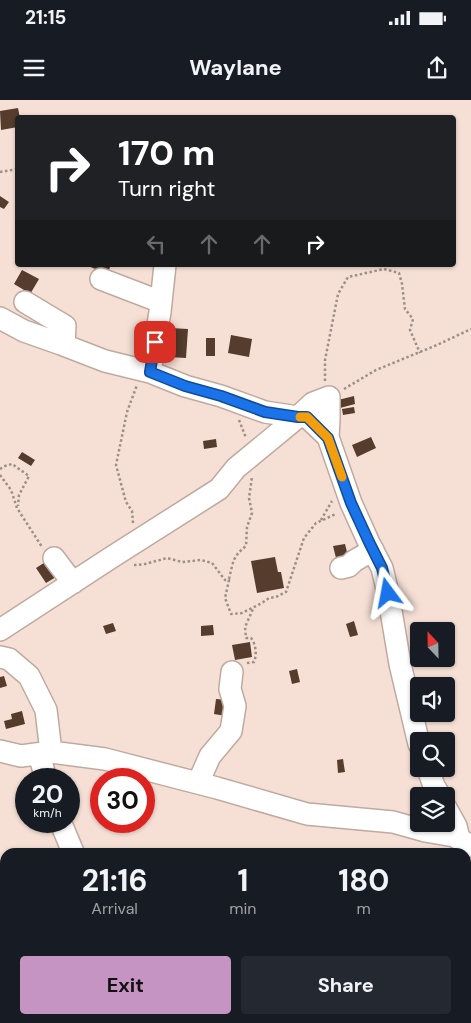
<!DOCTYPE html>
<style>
:root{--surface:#171b24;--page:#242831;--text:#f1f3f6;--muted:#9ea1a6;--accent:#c694c2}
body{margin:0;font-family:"DM Sans",sans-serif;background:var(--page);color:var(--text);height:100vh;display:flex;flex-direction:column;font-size:19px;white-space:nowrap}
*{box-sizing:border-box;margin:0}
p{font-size:16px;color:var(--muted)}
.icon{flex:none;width:28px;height:28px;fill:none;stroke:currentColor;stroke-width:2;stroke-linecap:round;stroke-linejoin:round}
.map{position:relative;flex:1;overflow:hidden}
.drawer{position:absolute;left:0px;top:748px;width:471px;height:176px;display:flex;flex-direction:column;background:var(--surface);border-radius:15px 15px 0 0;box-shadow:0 1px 4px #0004}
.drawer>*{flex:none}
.guide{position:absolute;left:15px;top:15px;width:441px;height:152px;border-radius:5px;box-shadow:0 1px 4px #0004;background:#202124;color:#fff;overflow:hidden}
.needle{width:32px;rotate:338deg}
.buttons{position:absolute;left:410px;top:522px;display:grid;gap:10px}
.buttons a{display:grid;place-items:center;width:45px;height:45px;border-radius:5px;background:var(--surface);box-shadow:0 1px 4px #0004;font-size:25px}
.speed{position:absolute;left:15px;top:668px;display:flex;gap:10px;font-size:25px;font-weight:700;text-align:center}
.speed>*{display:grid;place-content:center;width:65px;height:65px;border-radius:50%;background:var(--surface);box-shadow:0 1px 4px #0004;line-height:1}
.speed small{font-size:12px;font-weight:400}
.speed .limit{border:8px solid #d22;background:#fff;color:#111}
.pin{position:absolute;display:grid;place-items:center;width:42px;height:42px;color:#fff;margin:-21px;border-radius:10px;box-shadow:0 2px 8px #0006}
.me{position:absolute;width:55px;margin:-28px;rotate:347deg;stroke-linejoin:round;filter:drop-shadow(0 0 4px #0008)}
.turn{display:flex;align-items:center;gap:18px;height:105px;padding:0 20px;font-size:22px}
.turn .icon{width:65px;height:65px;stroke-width:2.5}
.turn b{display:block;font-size:35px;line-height:42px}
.lanes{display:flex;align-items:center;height:48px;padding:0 20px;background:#0003;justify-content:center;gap:25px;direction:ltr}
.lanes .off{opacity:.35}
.eta{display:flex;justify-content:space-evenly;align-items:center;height:85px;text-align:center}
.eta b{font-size:30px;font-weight:700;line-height:35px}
.primary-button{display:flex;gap:10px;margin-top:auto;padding:10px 20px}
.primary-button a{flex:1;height:58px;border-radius:5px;background:var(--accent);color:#111;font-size:20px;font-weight:700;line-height:58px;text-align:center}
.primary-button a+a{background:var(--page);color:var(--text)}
.status{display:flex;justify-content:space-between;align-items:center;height:35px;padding:0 25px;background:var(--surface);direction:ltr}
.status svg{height:14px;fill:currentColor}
header{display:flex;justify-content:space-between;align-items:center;height:65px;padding:0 20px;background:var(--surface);font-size:22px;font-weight:700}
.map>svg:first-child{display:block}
.building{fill:#553c2d}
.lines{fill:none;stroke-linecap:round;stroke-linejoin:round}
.minor-casing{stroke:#bfaaa0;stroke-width:24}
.path{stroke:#9e8e87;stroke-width:2.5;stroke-dasharray:2.5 2.5;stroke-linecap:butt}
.minor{stroke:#fff;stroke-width:21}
.route-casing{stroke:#114b97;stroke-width:12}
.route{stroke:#1a73e8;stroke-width:9}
.slow{stroke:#f59e0b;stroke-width:9}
</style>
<div class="status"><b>21:15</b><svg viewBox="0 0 49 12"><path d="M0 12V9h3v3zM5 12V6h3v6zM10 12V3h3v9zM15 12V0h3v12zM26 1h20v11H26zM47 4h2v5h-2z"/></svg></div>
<header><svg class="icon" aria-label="menu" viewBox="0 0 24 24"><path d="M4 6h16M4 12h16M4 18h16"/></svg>Waylane<svg class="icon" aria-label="share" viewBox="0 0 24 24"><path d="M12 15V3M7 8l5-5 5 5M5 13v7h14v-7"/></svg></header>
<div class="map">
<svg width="471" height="923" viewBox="0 0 471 923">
<rect width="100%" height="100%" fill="#f6e0d6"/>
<path class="building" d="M18,8L20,18H18V27L1,30L0,11Z
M0,96L9,102L4,109L0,107Z
M86,165H111L107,174Z
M22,170L39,179L29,196L23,192L24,190L14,184Z
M170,228L188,229L186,258L168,257Z
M231,235L252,239L249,257L228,253Z
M206,238H215V256H206Z
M354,296L355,304L340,308L338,300Z
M354,307L355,313L343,315L342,309Z
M371,337L376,348L357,357L352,345Z
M216,339L217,347L204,349L203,341Z
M22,352L35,360L31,366L18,358Z
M345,444L349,460L337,462L333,446Z
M275,457L278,472H281L284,488L257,493L251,461Z
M50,459L61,474L46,483L36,468Z
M354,521L358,535L350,537L346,524Z
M113,523L116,531L106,534L103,526Z
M213,525L214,535L201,536V526Z
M250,542L252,557L235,560L232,545Z
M297,569L300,582L292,584L289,571Z
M4,576L7,586L0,588V577Z
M216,599L228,600L226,616L214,614Z
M22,611L25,624L6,629L4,621L12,619L11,614Z
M343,659L345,672L338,673L337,660Z
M5,888V914L2,915L0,909V889Z
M466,909L471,916V923H456L453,919H466Z"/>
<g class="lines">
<defs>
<path id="minor" d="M101,179L161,202
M25,202L65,226L64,245
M0,218L24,231L61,244L105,261L150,272L185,286L221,296L265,312L298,317L313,303L329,297V320L328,337
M150,272L160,212L165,165
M54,458L73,483
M341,468L349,466L354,461L373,450
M0,530L112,457L219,389L236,368L298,317H307L328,337L351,403L369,443L382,468L388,493L400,564L419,644
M0,557L9,559L29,576L46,610L51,652
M0,651L21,656L51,652L105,659L217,688L307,714L393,722L425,731L454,736L471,746
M39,654L46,679
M428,669L434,686L440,696
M198,683L210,656L231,631L235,606L230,589L232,572
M446,708L456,726L459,738
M60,721L73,752
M151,919L153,923
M405,923L407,919"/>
</defs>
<use href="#minor" class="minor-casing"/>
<path class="path" d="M0,72L18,69
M325,281V260L338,194L348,177L384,169L399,173L402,184L405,209L413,219L410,230L420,253
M344,289L376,270L437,245L471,229
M239,320L246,338
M0,369L5,366L12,364L29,376L19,395L18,406
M0,375L11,390L17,408L42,447
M321,420L332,401
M133,423L132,411L126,402L116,365L127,312L137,285
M134,465H137L145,464L167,458L182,462L201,460L212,463L225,480H229L225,498L231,514L242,513L262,503L269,498L276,497L286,492L304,438L316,423L336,414
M229,479C233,463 232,457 246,446L247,427L252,413L249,398L252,377
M247,563L254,562C257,555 256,544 251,538H246L245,527L253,509
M0,849L5,848"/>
<use href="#minor" class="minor"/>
</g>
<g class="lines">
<defs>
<path id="route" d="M155,242L150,272L185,286L221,296L265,312L298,317H307L328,338L351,403L369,442L382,468L388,493"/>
</defs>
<use href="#route" class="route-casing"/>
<use href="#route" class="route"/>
<path class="slow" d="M300,317H307L328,338L342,377"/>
</g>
</svg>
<div class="buttons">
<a><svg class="needle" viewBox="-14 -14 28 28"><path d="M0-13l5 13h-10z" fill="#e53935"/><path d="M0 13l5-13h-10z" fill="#9ea1a6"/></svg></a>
<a><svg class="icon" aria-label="sound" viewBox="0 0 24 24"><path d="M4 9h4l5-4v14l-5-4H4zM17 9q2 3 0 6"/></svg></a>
<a><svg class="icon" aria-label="search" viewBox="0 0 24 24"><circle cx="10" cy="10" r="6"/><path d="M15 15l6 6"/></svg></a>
<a><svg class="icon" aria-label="layers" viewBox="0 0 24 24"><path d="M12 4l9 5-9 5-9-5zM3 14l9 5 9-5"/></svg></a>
</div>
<div class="speed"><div>20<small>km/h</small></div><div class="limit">30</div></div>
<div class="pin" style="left:155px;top:242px;background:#d93025"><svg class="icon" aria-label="arrive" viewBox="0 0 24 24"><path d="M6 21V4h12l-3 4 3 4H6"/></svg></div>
<svg class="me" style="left:388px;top:493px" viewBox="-20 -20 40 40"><path d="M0-17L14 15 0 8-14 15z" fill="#1a73e8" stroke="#fff" stroke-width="4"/></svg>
<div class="guide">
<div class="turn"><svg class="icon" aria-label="right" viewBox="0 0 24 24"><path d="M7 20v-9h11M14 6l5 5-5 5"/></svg><div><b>170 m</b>Turn right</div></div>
<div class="lanes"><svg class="icon off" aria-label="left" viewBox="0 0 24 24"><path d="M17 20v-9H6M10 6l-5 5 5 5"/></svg><svg class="icon off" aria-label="ahead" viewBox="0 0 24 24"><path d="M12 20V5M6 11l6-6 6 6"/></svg><svg class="icon off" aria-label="ahead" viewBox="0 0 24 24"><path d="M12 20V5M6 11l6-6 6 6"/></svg><svg class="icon" aria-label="right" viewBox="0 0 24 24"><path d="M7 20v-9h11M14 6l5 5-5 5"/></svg></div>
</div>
<section class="drawer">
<div class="eta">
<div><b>21:16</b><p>Arrival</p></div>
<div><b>1</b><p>min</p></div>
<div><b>180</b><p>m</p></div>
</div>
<div class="primary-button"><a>Exit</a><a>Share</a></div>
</section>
</div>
